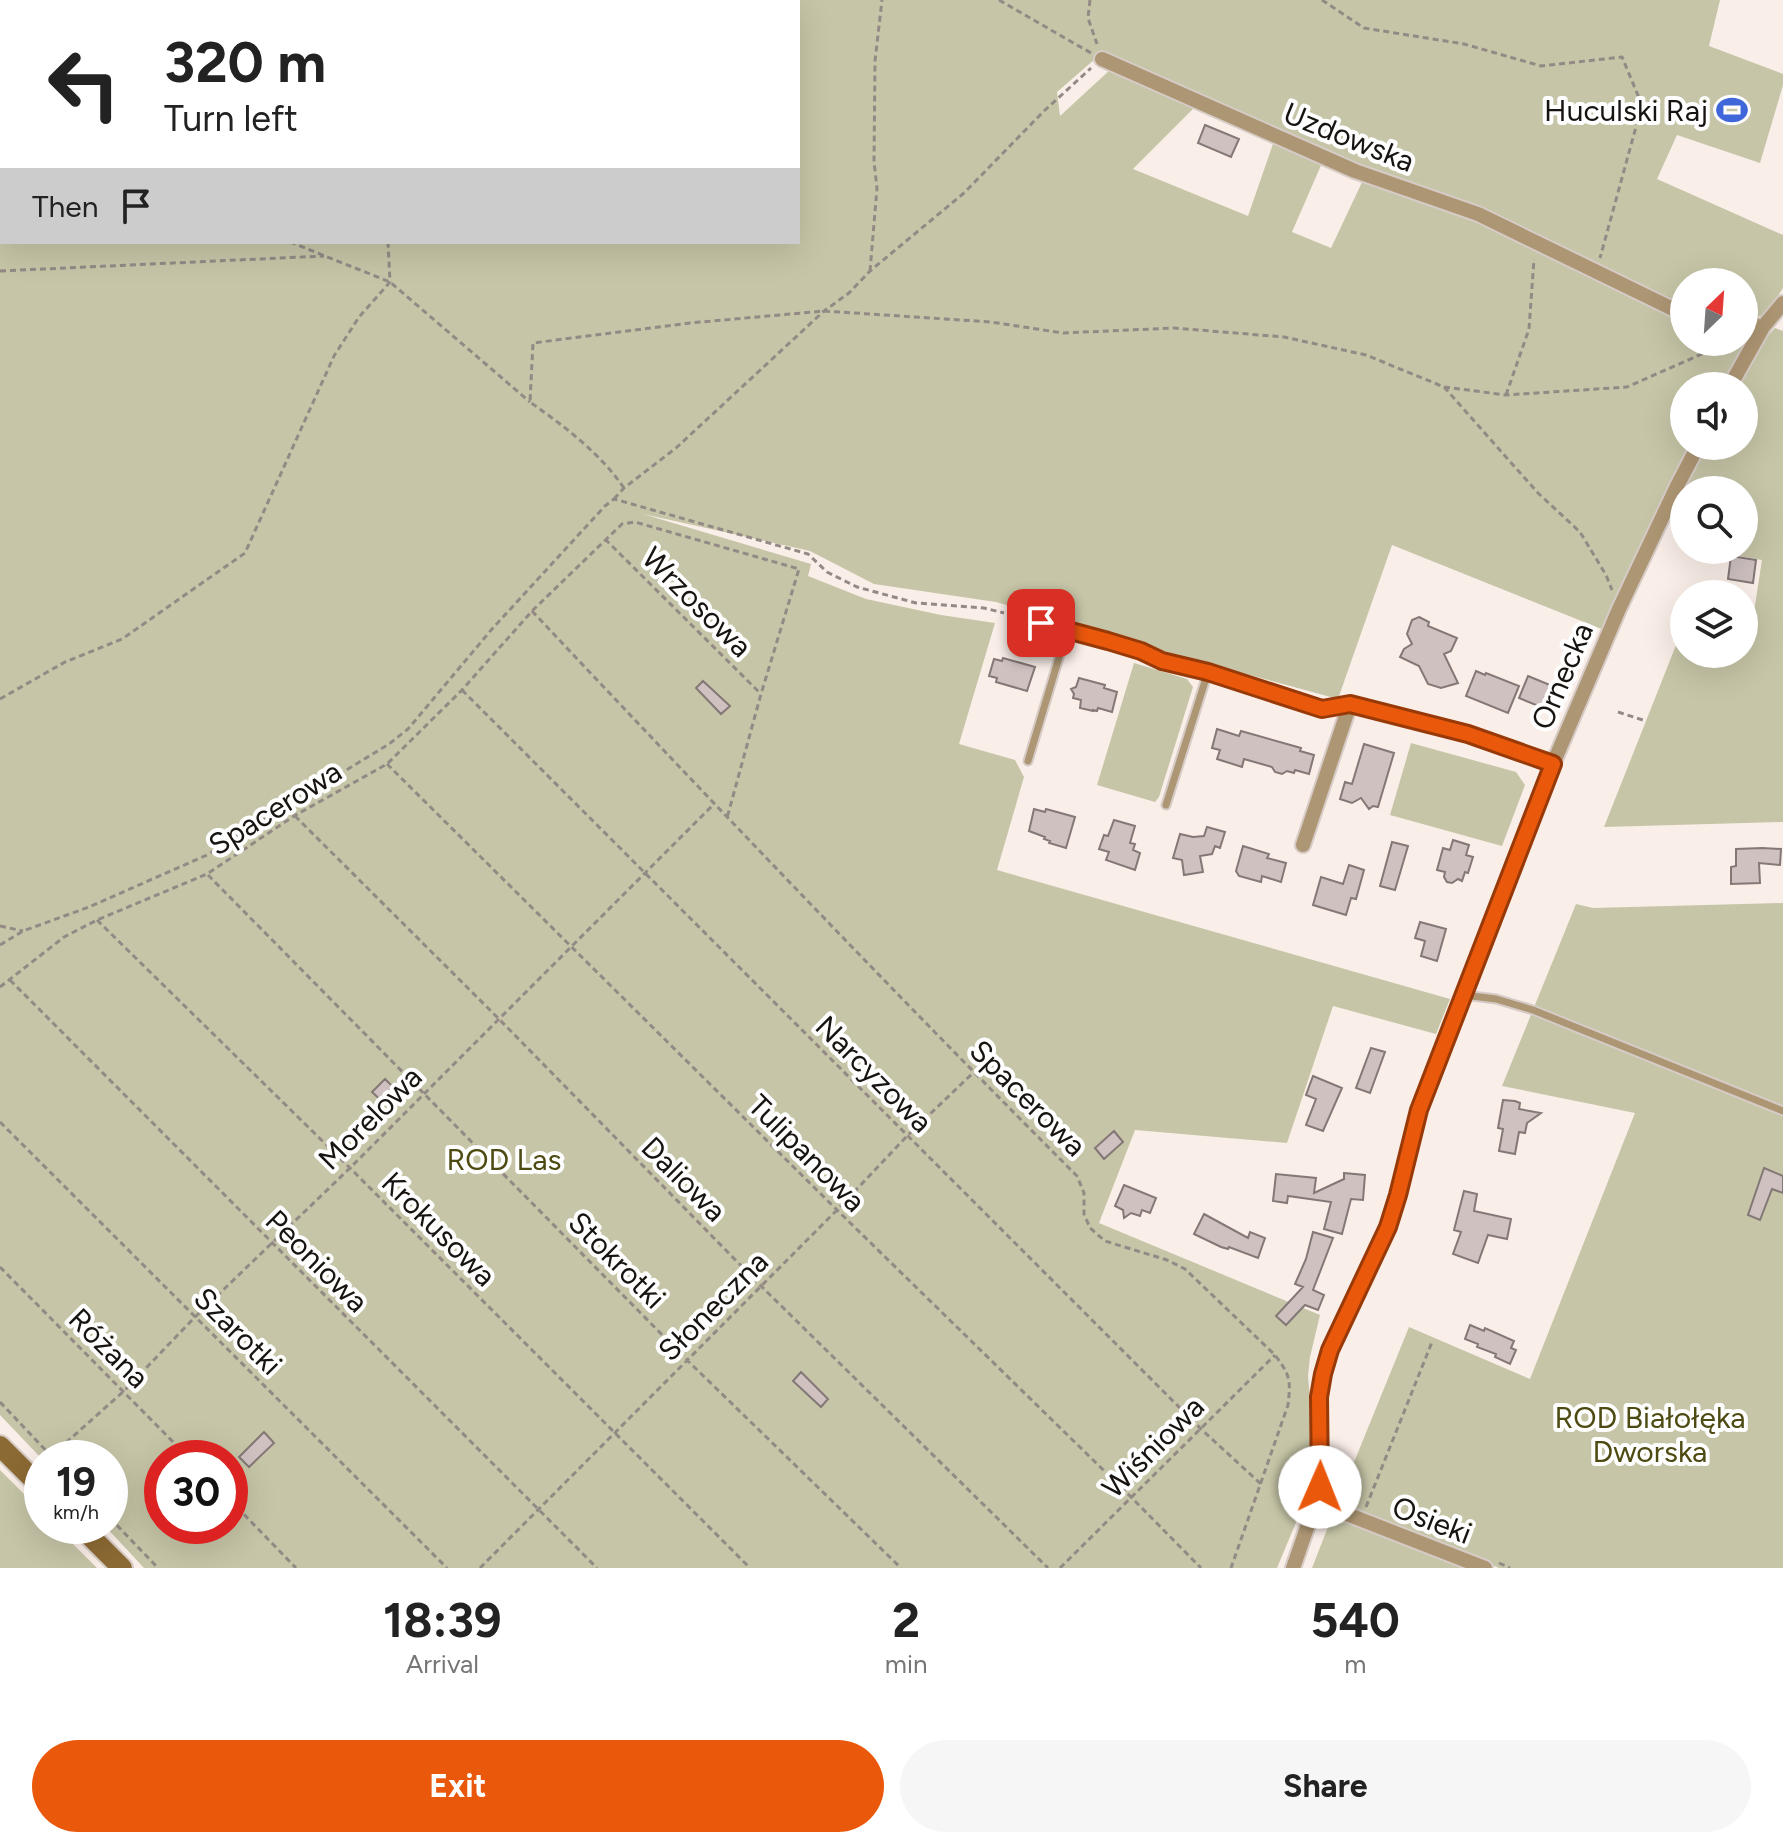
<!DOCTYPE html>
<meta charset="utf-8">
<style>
:root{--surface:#fff;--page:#f6f6f6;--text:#222;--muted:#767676;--accent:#ea580c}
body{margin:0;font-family:Figtree,sans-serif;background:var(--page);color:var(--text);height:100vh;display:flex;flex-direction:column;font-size:30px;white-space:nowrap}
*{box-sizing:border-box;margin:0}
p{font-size:26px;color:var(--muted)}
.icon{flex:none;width:44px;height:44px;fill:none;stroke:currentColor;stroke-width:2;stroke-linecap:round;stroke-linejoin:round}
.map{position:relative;height:1568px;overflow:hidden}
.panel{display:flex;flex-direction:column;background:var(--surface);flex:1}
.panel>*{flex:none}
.banner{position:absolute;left:0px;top:0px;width:800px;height:244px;box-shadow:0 8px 32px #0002;background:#fff;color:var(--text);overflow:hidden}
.needle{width:52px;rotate:25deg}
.fabs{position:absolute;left:1670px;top:268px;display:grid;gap:16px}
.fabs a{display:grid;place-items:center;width:88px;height:88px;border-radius:50%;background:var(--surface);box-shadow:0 8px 32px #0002;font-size:40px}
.speed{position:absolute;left:24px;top:1440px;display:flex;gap:16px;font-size:40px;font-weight:700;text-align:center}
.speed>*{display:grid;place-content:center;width:104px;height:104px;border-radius:50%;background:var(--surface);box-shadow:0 8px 32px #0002;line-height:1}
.speed small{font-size:20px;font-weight:400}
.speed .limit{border:12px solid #d22;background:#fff;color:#111}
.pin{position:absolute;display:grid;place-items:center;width:68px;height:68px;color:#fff;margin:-34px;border-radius:16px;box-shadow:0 4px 12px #0006}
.me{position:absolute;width:88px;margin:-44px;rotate:1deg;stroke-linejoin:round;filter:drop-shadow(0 0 6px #0008)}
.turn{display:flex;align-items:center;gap:28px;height:168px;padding:0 32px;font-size:36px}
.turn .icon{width:104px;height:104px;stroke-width:2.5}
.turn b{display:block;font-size:56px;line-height:68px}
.then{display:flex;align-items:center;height:76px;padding:0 32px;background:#0003;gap:16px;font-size:30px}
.eta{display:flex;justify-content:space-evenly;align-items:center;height:136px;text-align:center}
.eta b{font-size:48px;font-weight:700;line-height:56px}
.button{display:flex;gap:16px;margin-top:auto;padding:16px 32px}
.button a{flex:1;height:92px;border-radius:48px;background:var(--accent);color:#fff;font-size:32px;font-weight:700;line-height:92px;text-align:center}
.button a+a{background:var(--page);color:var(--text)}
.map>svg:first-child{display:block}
.green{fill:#c6c5a7;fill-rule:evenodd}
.building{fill:#cec1c0;stroke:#847877;stroke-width:2}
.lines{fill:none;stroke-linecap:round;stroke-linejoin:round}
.lane-casing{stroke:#d6cbc6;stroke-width:11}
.street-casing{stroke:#d6cbc6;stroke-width:18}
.secondary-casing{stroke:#d6cbc6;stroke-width:24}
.path{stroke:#938a86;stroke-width:3;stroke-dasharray:6 4;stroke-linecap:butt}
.lane{stroke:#ad9673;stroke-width:7}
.street{stroke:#ad9673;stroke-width:14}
.secondary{stroke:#8c6a33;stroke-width:20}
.route-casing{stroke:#983908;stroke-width:20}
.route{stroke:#ea580c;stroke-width:14}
.labels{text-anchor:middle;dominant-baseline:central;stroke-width:8;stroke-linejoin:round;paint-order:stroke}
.poi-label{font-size:30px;fill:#171311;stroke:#fefefe;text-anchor:end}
.street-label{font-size:30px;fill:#171311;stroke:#fefefe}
.park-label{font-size:30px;fill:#4d4a12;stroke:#fefefe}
</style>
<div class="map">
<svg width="1783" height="1568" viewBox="0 0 1783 1568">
<rect width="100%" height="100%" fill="#faeee8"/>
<path class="green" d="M0,0H1720L1709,46L1783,74V85L1760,163L1677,135L1657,179L1783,235V288L1767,313L1747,321L1744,320V282H1684V304L1367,172L1102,53L1057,92L1060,116L1111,69L1195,107L1133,169L1248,216L1274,141L1322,163L1292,232L1331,248L1364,178L1477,220L1658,311L1684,317V342H1744V335L1747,341L1744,351L1726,386H1684V446H1694L1604,630L1392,545L1338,699L1198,661L996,602L874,584L810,551L643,514L811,564L808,576L866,599L941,615L995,623L959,744L1015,760L1024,777L997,870L1450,999L1436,1034L1333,1006L1287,1143L1135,1130L1099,1223L1320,1315L1310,1357L1308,1376L1314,1439L1311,1478L1302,1508L1277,1568H144L105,1526H110V1458L42,1459L0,1415ZM2,2H798V242H2ZM162,1458H230V1526H162Z
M1775,328L1783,331V822L1604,827L1684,625V654H1744V617L1753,618L1762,560L1704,550H1744V490H1685L1707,446H1744V386H1738L1757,348Z
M1134,663L1187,679L1193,687L1159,797L1155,802L1097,785Z
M1411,743L1516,772L1525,785L1502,846L1390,815Z
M1783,903V1568H1499L1337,1504L1409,1327L1530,1379L1635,1113L1502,1086L1576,904L1593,908Z
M0,1470L42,1512V1526H55L97,1568H0Z
M1333,1514L1470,1568H1312Z"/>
<path class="building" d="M1205,125L1239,139L1231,157L1198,143Z
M1731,556L1756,560L1753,583L1728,579Z
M1419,617L1429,622L1428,626L1457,638L1451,651L1444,654L1458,683L1441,688L1428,684L1419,666L1400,657L1404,649L1412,644L1407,634L1412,620Z
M1003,658L1035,667L1027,691L996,682L997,678L989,676L994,659L1002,661Z
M1476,671L1485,675L1486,673L1519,686L1508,713L1466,696Z
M1528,676L1550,685L1541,707L1519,698Z
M1079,678L1105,685L1104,688L1117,692L1112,712L1098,708L1097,711L1093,710V711L1080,708L1081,700L1073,698L1074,694L1071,689L1076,687Z
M703,681L730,706L721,714L696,688Z
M1217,729L1239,736L1241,731L1301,748L1300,751L1314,755L1309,774L1295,770L1294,773L1287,771L1282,774L1275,772L1272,767L1244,759L1242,767L1217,759L1220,750L1212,748Z
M1364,744L1394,753L1378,807L1373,806L1369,809L1361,798L1352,803L1340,799L1345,782L1352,784Z
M1034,809L1045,812L1046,809L1075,817L1066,848L1049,843L1050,841L1044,839L1045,837L1029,831Z
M1114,820L1135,826L1130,843L1135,844L1133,850L1140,853L1135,870L1106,860L1109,852L1099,849L1104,835L1108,836Z
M1207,827L1225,832L1220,848L1215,846L1212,854L1200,856L1203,872L1184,875L1182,860L1173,858L1180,834L1193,837L1204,836Z
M1453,840L1469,845L1466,855L1473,857L1468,873L1465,872L1462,881L1458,879L1452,883L1447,882L1444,877L1445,872L1437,870L1443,848L1450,850Z
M1392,842L1408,846L1395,890L1380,886Z
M1243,846L1269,854L1267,858L1286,863L1281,882L1262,876L1261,882L1239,876L1236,871Z
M1762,848L1781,849L1780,865L1759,863L1760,883L1731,884V867L1736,866V849Z
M1349,865L1364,870L1356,899L1351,898L1346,915L1313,905L1321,877L1343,884Z
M1420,922L1446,929L1437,961L1421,956L1425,941L1415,938Z
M1371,1048L1385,1052L1370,1093L1356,1088Z
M1313,1076L1342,1088L1323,1131L1306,1125L1316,1099L1306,1095Z
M385,1079L397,1091L385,1104L372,1092Z
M1503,1100L1515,1101L1520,1103L1519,1109L1541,1113L1527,1123L1525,1133L1519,1132L1515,1154L1499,1151L1503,1129L1498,1128Z
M1114,1131L1123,1142L1104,1159L1095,1148Z
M1764,1168L1783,1176V1193L1772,1189L1760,1220L1748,1215Z
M1344,1173L1365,1175L1363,1200L1351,1199L1342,1234L1324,1229L1331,1202L1288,1196L1287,1203L1273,1201L1276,1174L1316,1178L1314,1193L1344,1179Z
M1124,1185L1156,1198L1150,1213L1142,1210L1140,1216L1131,1213L1124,1218L1123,1210L1115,1206Z
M1464,1191L1477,1194L1474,1211L1511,1219L1507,1239L1488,1235L1478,1263L1453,1254L1461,1232L1454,1230Z
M1204,1214L1248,1238L1250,1232L1265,1238L1258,1258L1229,1247L1228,1249L1221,1247L1194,1234Z
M1313,1232L1333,1238L1313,1290L1324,1295L1318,1310L1305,1305L1286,1325L1276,1316L1303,1287L1295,1284L1306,1259Z
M1470,1325L1484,1331L1485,1328L1514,1341L1511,1348L1516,1350L1510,1364L1495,1357L1496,1354L1477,1347L1478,1344L1465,1339Z
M801,1372L828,1399L821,1407L793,1381Z
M264,1432L274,1443L249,1467L239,1457Z"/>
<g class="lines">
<defs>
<path id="lane" d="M1015,616L1108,641L1141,651L1162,661L1208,672L1322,709L1350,704L1468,734L1553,764
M1028,761L1067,631
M1166,805L1208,672
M1464,995L1496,999L1533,1010L1783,1111"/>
<path id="street" d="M1102,59L1355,171L1478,214L1675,310L1684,312
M1744,324L1763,327
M1730,386L1763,327L1783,303
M1303,845L1350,704
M1316,1502L1485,1568
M1293,1568L1316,1502L1320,1487L1319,1397L1323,1374L1330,1350L1388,1227L1398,1195L1419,1110L1553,764L1619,609L1677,486L1698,446"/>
<path id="secondary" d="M0,1446L42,1488
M80,1526L122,1568"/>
</defs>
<use href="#lane" class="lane-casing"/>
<use href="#street" class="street-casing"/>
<use href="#secondary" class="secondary-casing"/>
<path class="path" d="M394,0V2
M999,0L1091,53
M1090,0L1088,18L1097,44
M1322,0L1364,28L1464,44L1541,66L1622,57L1642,105L1600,258
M184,2L188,0
M0,63L2,62
M0,107L2,109
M290,242L390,282L530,402
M0,271L324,256
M870,271L877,188L874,162L875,61L882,0
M1444,387L1506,395L1627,387L1729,342
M1506,395L1529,329L1534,259
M624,488C600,453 564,426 530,402L533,343L690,323L824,311L991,322L1063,333L1174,328L1284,337L1366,355L1444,387L1538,493L1580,532L1606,575L1612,590
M614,499L624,488L676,448L824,311L849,293L870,271L964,193L1044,111L1091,68
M605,539L761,694
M532,611C711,801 892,991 1077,1176L1084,1193V1214L1090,1228L1105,1241L1167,1260L1185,1269L1275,1355C1290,1375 1291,1380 1288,1405L1231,1568
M462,690L1201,1429L1261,1484
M0,699L65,662L122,639L245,553L334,356L359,317L390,282L388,242
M1618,712L1646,721
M387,764L837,1210L1131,1497L1201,1568
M295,816L498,1018L761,1286L1048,1568
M208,875L687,1360L901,1568
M97,920L350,1168L750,1568
M0,926L23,931
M0,945L23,931L89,907L207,855L389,744L408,729L492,629L605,506L614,499L808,554L827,572L857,587L916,603L984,608L1004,613
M10,980L597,1568
M0,987L64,937L97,920L207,874L294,816L387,764L462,690L532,611L622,524L635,522L799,569L761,694L727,818
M0,1122L447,1568
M0,1267L189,1458
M0,1402L53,1458
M51,1456L124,1391L195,1317L350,1168L714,804
M230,1500L296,1568
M1366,1507L1432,1342
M110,1518L158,1568
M1499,1563L1510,1568
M480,1568L837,1210L908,1135L974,1072
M1060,1568L1275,1355"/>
<use href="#lane" class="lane"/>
<use href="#street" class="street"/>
<use href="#secondary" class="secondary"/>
</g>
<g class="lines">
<defs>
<path id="route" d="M1041,623L1108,641L1141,651L1162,661L1208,672L1322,709L1350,704L1468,734L1553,764L1419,1110L1398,1195L1388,1227L1330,1350L1323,1374L1319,1397L1320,1487"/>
</defs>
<use href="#route" class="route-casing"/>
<use href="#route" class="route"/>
</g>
<defs>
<symbol id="stadium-bare" viewBox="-9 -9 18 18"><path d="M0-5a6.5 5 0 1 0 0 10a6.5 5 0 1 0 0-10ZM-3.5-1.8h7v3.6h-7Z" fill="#4067d9" stroke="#fefefe" stroke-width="2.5" paint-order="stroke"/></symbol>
</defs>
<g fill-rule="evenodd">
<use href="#stadium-bare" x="1710" y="88" width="44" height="44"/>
</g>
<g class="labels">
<g class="poi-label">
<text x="1708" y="110">Huculski Raj</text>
</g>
<g class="street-label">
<text transform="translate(1349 137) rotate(22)">Uzdowska</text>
<text transform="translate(697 602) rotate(45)">Wrzosowa</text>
<text transform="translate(1562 676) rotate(-67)">Ornecka</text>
<text transform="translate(275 808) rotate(-32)">Spacerowa</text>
<text transform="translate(874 1074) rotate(45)">Narcyzowa</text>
<text transform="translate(1028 1098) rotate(45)">Spacerowa</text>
<text transform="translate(370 1118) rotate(-45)">Morelowa</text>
<text transform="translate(807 1153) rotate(45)">Tulipanowa</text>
<text transform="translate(684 1179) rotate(45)">Daliowa</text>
<text transform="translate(439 1229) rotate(45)">Krokusowa</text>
<text transform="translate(617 1260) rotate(45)">Stokrotki</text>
<text transform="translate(317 1261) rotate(45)">Peoniowa</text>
<text transform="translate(713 1306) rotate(-45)">Słoneczna</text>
<text transform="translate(238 1331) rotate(45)">Szarotki</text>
<text transform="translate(109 1348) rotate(45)">Różana</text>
<text transform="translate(1153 1447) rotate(-45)">Wiśniowa</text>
<text transform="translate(1432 1520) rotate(21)">Osieki</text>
</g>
<g class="park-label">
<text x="504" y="1159">ROD Las</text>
<text x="1650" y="1417">ROD Białołęka<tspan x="1650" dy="34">Dworska</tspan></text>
</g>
</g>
</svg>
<div class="fabs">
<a><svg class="needle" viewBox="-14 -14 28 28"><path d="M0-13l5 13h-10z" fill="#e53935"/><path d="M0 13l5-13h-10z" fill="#767676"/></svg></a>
<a><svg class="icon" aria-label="sound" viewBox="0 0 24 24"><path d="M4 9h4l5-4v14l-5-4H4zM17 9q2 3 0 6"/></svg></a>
<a><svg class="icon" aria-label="search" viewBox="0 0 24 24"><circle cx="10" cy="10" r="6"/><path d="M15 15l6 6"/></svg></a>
<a><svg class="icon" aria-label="layers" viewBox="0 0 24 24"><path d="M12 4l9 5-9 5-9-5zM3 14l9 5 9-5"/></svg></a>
</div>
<div class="speed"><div>19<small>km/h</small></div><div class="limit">30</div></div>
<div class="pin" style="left:1041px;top:623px;background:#d93025"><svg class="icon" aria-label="arrive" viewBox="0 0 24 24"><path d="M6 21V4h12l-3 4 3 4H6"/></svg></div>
<svg class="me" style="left:1320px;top:1487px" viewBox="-20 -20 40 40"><circle r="19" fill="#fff"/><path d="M0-13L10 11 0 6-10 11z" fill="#ea580c"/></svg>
<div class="banner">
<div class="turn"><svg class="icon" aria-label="left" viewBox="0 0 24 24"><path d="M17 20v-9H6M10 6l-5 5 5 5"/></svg><div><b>320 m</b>Turn left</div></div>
<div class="then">Then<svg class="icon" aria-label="arrive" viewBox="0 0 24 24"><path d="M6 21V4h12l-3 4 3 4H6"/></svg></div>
</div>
</div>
<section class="panel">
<div class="eta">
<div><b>18:39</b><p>Arrival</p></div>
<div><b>2</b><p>min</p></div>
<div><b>540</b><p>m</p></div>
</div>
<div class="button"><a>Exit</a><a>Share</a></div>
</section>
